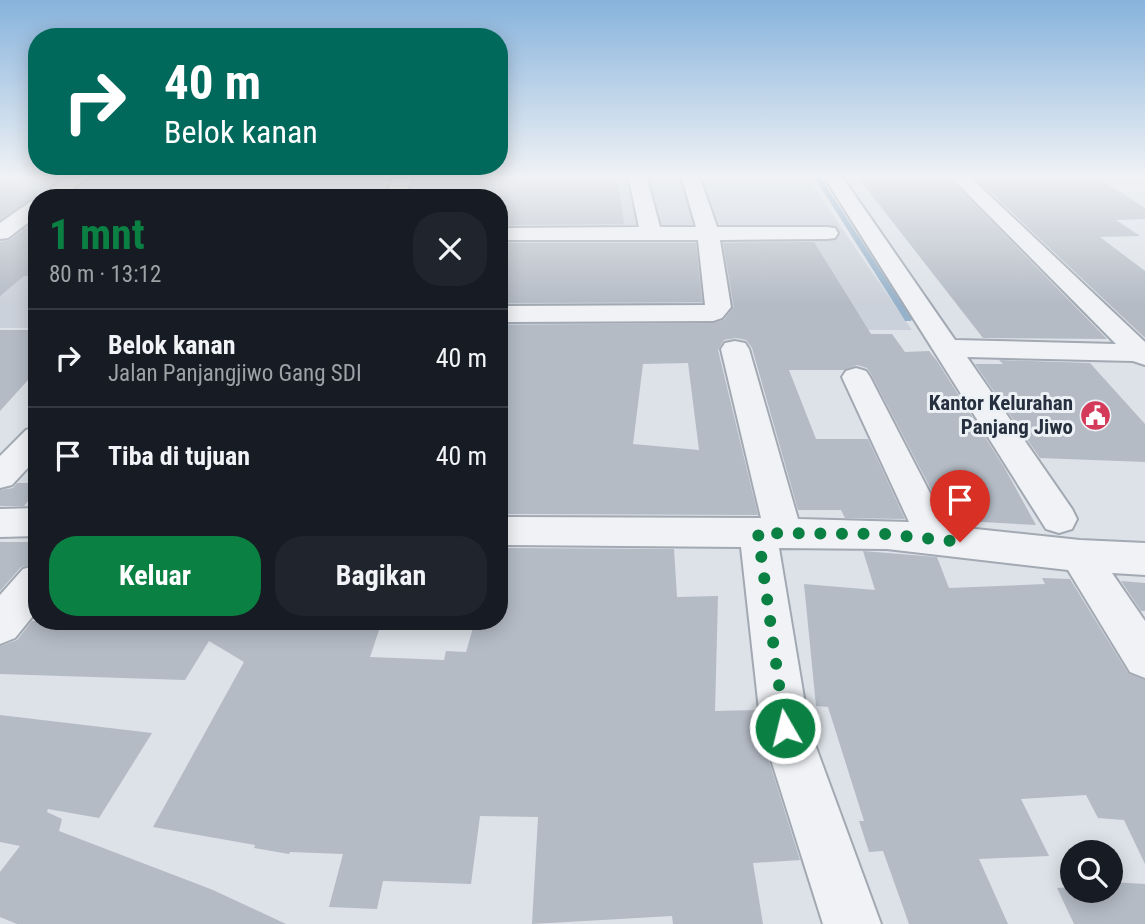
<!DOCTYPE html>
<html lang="id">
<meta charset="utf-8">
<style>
:root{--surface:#171b24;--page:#20242c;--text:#f1f3f6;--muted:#9ea1a6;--line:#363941;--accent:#0b8043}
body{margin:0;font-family:"Roboto Condensed",sans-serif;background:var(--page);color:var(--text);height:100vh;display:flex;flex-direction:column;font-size:26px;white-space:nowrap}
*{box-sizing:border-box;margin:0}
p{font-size:23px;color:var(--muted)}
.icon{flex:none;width:38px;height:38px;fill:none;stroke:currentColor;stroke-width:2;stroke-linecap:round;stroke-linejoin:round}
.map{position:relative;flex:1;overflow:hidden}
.side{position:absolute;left:28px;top:189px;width:480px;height:441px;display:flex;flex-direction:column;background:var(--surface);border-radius:28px;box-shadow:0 4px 18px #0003}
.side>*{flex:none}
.hud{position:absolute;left:28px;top:28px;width:480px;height:147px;border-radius:28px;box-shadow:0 4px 18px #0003;background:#00695c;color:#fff;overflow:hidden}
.tools{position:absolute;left:1060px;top:840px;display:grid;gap:14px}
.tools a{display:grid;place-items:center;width:63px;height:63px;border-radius:50%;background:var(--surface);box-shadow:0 4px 18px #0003;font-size:35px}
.pin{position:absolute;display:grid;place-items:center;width:60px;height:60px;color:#fff;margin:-72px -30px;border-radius:50% 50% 50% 0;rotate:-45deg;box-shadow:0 0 7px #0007}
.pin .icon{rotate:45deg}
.me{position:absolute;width:77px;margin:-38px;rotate:352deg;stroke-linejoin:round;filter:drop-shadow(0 0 5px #0008)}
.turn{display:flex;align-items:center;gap:24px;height:147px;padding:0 21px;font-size:32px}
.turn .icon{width:91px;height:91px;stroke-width:2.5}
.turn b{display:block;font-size:49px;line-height:60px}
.round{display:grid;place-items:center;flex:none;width:74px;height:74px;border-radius:28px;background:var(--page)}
.headline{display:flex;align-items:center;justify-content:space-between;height:119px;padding:0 21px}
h1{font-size:42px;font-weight:700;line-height:52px;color:var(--accent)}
.button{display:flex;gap:14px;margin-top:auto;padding:14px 21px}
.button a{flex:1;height:80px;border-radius:28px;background:var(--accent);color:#fff;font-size:28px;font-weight:700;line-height:80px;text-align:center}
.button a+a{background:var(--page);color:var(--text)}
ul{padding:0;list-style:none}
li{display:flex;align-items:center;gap:21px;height:98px;padding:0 21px;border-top:2px solid var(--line)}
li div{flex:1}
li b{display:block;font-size:26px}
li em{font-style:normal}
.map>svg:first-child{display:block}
.built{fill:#cbd1da}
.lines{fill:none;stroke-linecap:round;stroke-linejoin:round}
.stream{fill:#96b2ca;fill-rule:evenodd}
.building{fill:#b4bbc5;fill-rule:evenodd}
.minor-casing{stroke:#a2a9b2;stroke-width:4}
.minor{fill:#f0f2f6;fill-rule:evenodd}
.route{stroke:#0b8043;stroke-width:12;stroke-dasharray:0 21.6}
.labels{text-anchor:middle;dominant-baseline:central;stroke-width:6;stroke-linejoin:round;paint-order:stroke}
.poi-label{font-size:21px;font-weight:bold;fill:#26303f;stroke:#ecf1f5;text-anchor:end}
</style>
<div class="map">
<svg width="1145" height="924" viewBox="0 0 1145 924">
<rect width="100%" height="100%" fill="#dde2e8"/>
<path class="built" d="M0,175H805L912,330L499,329V198H37V328H0Z"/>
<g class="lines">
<path class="stream" d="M813,175H819L912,319L911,321H905L904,319Z"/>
</g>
<path class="building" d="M0,175H37V197L0,220Z
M499,175H617L624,224L499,225Z
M856,175H946L1107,339L983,338Z
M972,175H1094L1145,208V219L1116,220L1140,236L1100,237L1145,271V338Z
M37,219V276H24L0,296V242L10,240Z
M814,242L871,334H892L905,352L929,351L937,361L1004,467L1036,525L947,520L872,376L867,368L857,365L844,370H789L816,439H868L905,519L845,518L841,510H798L752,348L746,340L736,338L724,340L718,350L758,515L499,514V350L504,325L714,323L724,320L734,307L723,243ZM688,363L699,450L633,444L643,364Z
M499,243H696L702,302L499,303Z
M0,330H37V370L0,411Z
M999,360L1090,363L1145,424V462L1040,458L975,364H1003Z
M17,483H37V490L24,506H0V490L13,488Z
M0,542H37V563L21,567L0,591Z
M499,548L674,549L677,597L718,596L715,711L756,710L759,729L800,860L753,863L763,924H673L672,916L532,924L538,817L480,816L471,884L383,881L377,909L329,907L343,854L290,852L289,854L254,848L255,845L153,827L244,662L209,641L185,680L0,674V646L17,640L32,621H306L380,627L370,657L444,660L446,651L466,652L475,621H499Z
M863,551L937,557L949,588L1045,584L1042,578L1070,579L1128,673L1145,680V864L1124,820L1098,818L1086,795L1021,799L1049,856L979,859L1008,924H909L883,851L869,852L859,821H864L828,707L816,706L804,584L875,590Z
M1121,581L1145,583V611H1141Z
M0,715L152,733L99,818L48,809L47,812L62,819L59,831L213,890L286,924H17L0,917V872L20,846L0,842Z
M1111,882L1145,884V924H1074L1057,888L1073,887V891H1111Z"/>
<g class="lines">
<defs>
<path id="minor" d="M69,175H89L62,198H39Z
M395,175H413L404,198H384Z
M628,175H646L660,227H696L681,175H699L717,227H827L835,228L838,233L835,238L827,239L720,240L731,307L722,318L713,321L499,322V306L705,305L698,240H499V228L639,227Z
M823,175H841L955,340L1116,344L949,175H968L1145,342V365L1133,361L967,357L1072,509L1077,519L1072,529L1059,533L1046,529Z
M37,200V216L8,238L0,239V223L30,202Z
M735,341L745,343L749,349L798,519L909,522L842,377L846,371L856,368L866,371L870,377L947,526L1080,540L1145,543V575L1112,573L1145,621V678L1130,672L1068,570L887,549L779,548L809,728L881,924H823L761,728L741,547L499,545V517L761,518L721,349L725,343Z
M37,427V458L12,485L0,488V456L26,430Z
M37,508V536L0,537V509Z
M37,565V611L15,638L0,644V595L23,569Z"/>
</defs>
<use href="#minor" class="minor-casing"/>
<use href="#minor" class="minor"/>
</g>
<linearGradient id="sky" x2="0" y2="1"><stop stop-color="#87b3dc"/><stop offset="0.58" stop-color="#f0f2f5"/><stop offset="1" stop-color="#f0f2f5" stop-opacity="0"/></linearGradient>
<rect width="1145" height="304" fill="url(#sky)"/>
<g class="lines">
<path class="route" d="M785,728L758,533L887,534L960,542"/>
</g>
<defs>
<symbol id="civic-disc" viewBox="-11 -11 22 22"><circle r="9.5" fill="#d43b5b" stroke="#ecf1f5"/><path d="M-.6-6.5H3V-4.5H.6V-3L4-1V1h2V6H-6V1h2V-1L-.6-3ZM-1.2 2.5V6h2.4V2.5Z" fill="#fff"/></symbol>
</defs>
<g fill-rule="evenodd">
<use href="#civic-disc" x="1078" y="398" width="35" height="35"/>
</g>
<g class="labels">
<g class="poi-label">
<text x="1073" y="403">Kantor Kelurahan<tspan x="1073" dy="24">Panjang Jiwo</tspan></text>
</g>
</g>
</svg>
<div class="tools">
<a><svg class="icon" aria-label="search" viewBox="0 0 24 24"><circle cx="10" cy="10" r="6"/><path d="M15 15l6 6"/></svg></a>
</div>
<div class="pin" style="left:960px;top:542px;background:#d93025"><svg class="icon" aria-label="arrive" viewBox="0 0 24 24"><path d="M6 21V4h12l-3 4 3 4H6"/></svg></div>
<svg class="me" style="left:785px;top:728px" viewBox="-20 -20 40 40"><circle r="17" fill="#0b8043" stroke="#fff" stroke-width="3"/><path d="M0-11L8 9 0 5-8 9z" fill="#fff"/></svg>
<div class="hud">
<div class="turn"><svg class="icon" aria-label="right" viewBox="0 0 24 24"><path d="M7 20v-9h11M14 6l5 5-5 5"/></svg><div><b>40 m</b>Belok kanan</div></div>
</div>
<section class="side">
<div class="headline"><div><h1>1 mnt</h1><p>80 m · 13:12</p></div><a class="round"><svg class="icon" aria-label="close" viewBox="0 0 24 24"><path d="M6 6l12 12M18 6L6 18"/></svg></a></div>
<ul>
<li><svg class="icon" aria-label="right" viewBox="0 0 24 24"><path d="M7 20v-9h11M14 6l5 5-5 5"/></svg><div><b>Belok kanan</b><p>Jalan Panjangjiwo Gang SDI</p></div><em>40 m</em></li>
<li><svg class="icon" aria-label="arrive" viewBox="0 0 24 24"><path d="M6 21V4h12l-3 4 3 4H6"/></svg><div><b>Tiba di tujuan</b></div><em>40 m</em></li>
</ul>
<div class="button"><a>Keluar</a><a>Bagikan</a></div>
</section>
</div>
